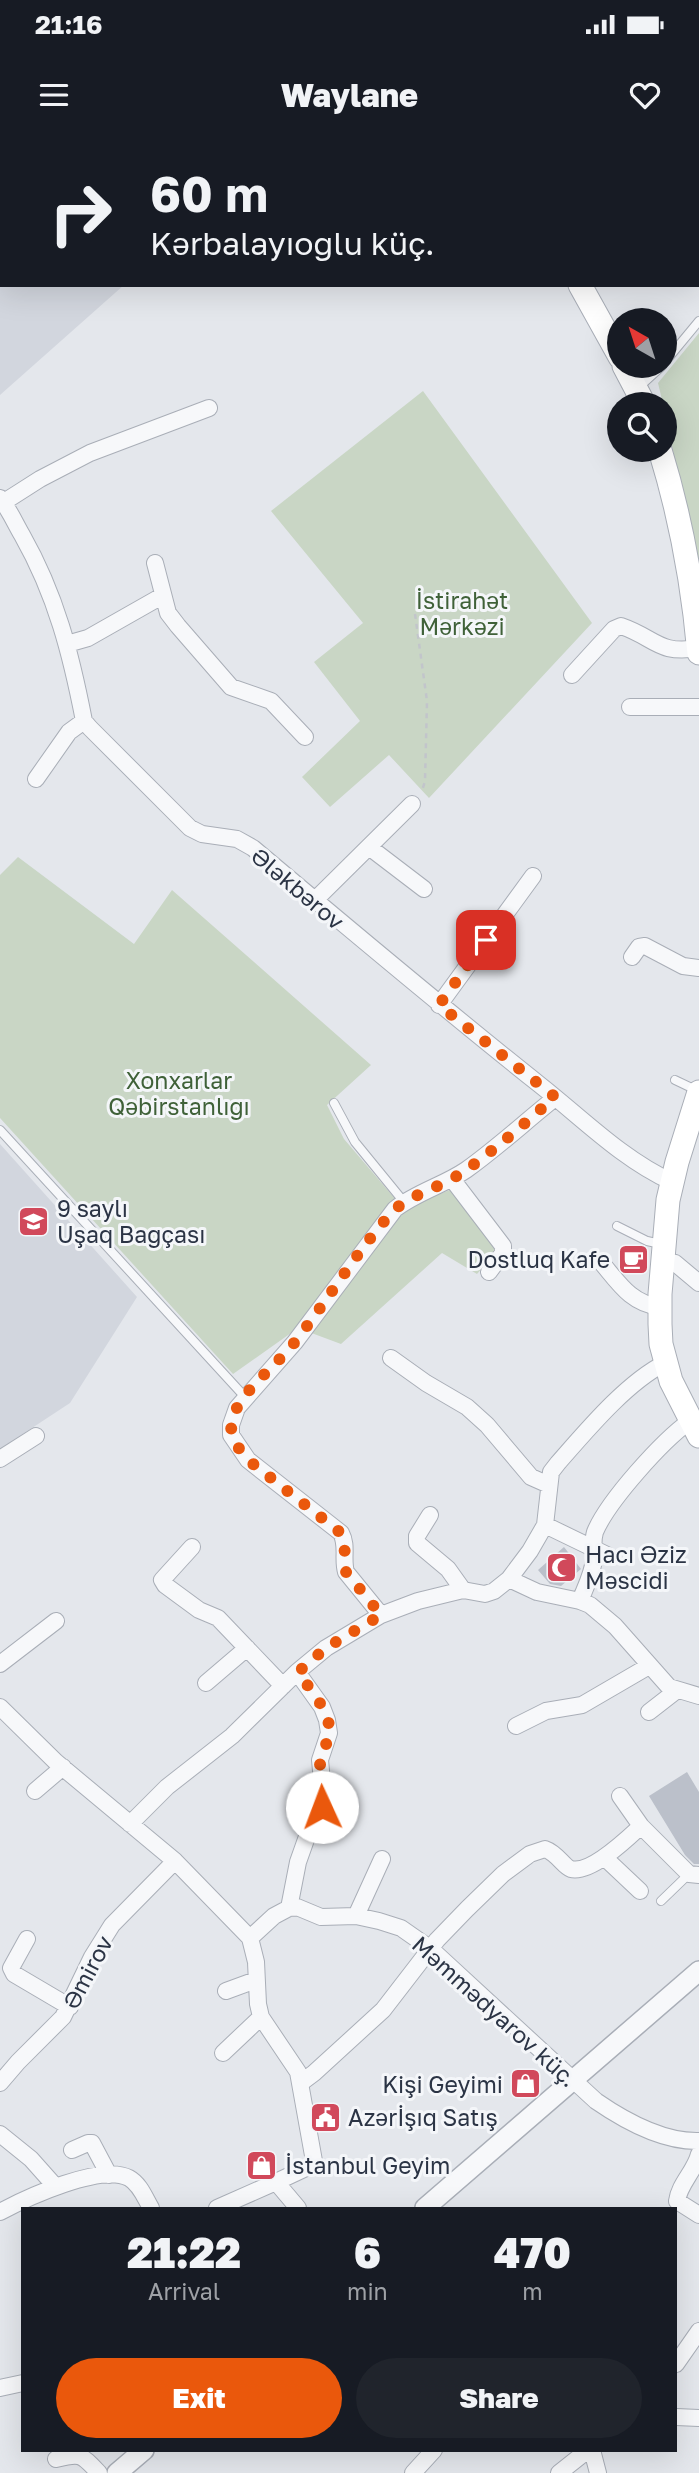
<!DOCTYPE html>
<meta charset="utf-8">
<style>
:root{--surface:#171b24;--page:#20242c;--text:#f1f3f6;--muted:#9ea1a6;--accent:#ea580c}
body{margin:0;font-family:"Golos Text",sans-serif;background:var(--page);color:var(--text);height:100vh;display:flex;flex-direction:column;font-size:26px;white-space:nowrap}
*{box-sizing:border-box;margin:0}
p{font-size:23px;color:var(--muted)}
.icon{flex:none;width:38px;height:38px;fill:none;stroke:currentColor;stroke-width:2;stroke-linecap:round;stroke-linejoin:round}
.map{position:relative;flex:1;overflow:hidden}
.drawer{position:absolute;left:21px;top:2067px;width:656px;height:245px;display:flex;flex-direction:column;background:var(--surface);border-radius:0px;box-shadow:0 7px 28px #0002}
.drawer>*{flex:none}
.banner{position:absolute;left:0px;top:0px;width:700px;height:147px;box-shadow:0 7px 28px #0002;background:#171b24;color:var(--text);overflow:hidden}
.needle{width:46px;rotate:321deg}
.buttons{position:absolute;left:607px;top:168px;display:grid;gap:14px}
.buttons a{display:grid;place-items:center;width:70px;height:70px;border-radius:50%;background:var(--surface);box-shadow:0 7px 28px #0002;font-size:35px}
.pin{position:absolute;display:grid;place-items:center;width:60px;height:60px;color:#fff;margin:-30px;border-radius:14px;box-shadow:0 4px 10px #0006}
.me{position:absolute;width:77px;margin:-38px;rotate:358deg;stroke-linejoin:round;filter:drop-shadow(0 0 5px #0008)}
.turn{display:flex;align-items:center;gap:24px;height:147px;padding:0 35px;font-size:32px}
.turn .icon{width:91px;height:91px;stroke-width:2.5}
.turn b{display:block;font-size:49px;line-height:60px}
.eta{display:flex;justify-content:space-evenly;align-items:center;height:119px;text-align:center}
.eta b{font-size:42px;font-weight:800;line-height:49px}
.primary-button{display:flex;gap:14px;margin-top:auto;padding:14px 35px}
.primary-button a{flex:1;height:80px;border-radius:42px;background:var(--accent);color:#fff;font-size:28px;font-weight:800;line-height:80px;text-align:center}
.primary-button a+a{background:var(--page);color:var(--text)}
.status{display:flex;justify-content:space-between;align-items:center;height:49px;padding:0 35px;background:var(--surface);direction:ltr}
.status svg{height:19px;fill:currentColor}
header{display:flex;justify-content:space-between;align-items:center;height:91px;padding:0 35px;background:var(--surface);font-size:32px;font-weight:800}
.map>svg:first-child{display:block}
.built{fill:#d2d6de}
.green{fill:#c9d6c5}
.building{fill:#bbc0ca}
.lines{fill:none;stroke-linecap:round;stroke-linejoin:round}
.service-casing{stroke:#a9aeb7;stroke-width:10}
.minor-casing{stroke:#a9aeb7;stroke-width:18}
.tertiary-casing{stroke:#a9aeb7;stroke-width:22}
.secondary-casing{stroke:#a9aeb7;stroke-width:25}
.path{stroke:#c2c5cb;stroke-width:2.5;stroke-dasharray:5 5;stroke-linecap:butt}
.service{stroke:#f7f8fa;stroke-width:8}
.minor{stroke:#f7f8fa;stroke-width:16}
.tertiary{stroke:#f7f8fa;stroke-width:19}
.secondary{stroke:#fff;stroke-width:23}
.route{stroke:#ea580c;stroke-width:12;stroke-dasharray:0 21.6}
.labels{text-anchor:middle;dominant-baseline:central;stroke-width:6;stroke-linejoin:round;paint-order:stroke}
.park-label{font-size:23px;fill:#3f6138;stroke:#f4f6f9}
.street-label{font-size:23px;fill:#2b3445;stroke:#f4f6f9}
.poi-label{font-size:23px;fill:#2b3445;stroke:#f4f6f9;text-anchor:start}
</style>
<div class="status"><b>21:16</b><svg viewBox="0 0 49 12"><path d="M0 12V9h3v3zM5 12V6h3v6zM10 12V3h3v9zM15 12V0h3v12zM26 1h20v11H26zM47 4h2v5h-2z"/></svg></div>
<header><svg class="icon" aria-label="menu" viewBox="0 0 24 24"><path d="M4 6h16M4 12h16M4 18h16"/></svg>Waylane<svg class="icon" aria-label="heart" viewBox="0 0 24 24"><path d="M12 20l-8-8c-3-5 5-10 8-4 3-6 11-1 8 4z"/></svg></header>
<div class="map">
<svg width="699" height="2333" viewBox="0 0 699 2333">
<rect width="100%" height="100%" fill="#e4e7ec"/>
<path class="built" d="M0,0H258L2,2V145H124L0,255Z
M0,1004L137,1157L70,1263L0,1309Z"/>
<path class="green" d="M699,193V430L665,274V264H663L658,243Z
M423,251L592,483L429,658L389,615L330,667L302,637L360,581L314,522L363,483L271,371Z
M18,717L134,804L172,750L371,925L327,965L344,999L403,1068L455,1048L499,1109L477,1134L442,1113L341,1204L298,1188L233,1234L0,978V735Z"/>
<path class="building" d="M564,1407L581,1429L561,1446L550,1444L538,1430Z
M687,1632L699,1652V1724H694L685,1715L649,1656Z"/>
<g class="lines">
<defs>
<path id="service" d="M665,222L699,181
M639,247L662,226
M675,940L698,951
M334,963L355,1002L404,1062
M0,990L245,1257
M617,1086L647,1101L661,1104
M661,1761L689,1734"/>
<path id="minor" d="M451,2L453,0
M0,358C9,369 15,383 22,395C56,455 71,514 84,581L90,588L190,688L202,694L237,699L253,708C348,788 443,868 540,945C583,979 622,1019 672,1042
M4,362L40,339L90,313L209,268
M155,423L168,473L178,486L231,547L271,561L305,597
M67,504L88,498L162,456
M572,535L614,489L621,486C656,498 658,515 699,508
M630,567H699
M36,639L69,592L84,581
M369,707L424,749
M315,760L412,664
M632,817L639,807L645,806L683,826L699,828
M439,865L533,736
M452,1039L503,1106V1113L489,1132
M663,1121L675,1123L699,1143
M601,1122C618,1142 631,1164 660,1167
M391,1218L426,1243L467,1267L487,1285L531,1337L549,1345
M0,1319L36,1296
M430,1375L417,1396V1403L448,1429L463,1450
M545,1385L609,1416
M192,1407L162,1440L165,1445L199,1470L218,1478L283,1546
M509,1439L537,1452L580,1461L590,1465L615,1486L669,1547L699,1556
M580,1461C585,1448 593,1433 594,1419C594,1410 592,1402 595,1392C608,1361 662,1301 690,1281
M381,1475L346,1432C342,1418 348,1406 341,1393L248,1320L231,1295V1285L237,1268L295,1202L395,1069C417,1052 444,1045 466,1030C497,1008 526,981 555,958
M0,1524L56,1481
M206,1543L247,1508
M0,1567L56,1622L175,1721L250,1798L256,1822L258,1864L261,1877L298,1932L314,2021L308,2027L276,2042L298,2068
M649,1572L676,1551
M516,1586L546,1571L582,1565L649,1526
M35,1651L63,1627
M620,1656L641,1686
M130,1684L167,1647L232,1596L297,1532L326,1508L381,1475L418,1461L463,1450L485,1454L494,1451L509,1439L530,1411L545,1385L551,1332L558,1323C587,1290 626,1243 665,1223
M605,1718L640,1751
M289,1768L298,1722L309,1691L324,1662L320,1620L329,1593L327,1580L322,1567L297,1532
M356,1776L382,1719
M250,1798L274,1776L289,1768L297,1767L321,1777L356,1776L379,1781L401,1788L431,1809L596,1961C625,1981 663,2002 699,2001
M27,1799L11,1828L14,1834L70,1867
M226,1851L256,1840
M223,1913L261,1877
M302,1942L314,1933L383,1870L437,1800L467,1769L503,1734L530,1714L545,1709C557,1713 564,1727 571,1729C591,1734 628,1698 641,1686L689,1734L699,1735
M0,1943L18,1922L63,1877L92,1817L112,1785L175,1721
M0,1994L31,2019L55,2046
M72,2010L88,2003H92L109,2035
M699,2014C695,2031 679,2044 677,2061L699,2075
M217,2068L276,2042
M0,2072C26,2058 101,2023 129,2038C140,2044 145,2058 151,2068
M676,2224L699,2191
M0,2248L23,2243
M676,2277L699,2278
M592,2310L598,2333
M56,2319C81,2313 81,2314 99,2333
M413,2333L434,2310
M559,2333L588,2310"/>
<path id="tertiary" d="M425,2068L699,1831
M117,2333L144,2310"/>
<path id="secondary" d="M484,0L485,2
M580,145L620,217
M624,226L644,264
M660,310C680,375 693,445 699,513
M699,952L677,1022L668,1060L660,1154V1184L661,1204L671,1241L699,1296"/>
</defs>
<use href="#service" class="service-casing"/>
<use href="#minor" class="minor-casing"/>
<use href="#tertiary" class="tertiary-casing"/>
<use href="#secondary" class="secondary-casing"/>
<path class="path" d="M415,474L427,561L425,641L422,651"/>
<use href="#service" class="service"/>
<use href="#minor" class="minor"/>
<use href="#tertiary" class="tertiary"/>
<use href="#secondary" class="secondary"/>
</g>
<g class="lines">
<path class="route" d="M322,1667C328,1651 320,1638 320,1622C320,1613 327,1605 329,1596C333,1573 309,1549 298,1532L326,1508L381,1475L346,1432C342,1418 348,1406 341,1393L248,1320C237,1307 227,1294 233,1277C241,1251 277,1225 294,1203C329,1159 357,1110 395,1069C417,1052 444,1046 466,1030C497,1008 526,982 555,957L439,865L486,800"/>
</g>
<defs>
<symbol id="school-square" viewBox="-11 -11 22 22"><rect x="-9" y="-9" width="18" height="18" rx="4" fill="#d1495b" stroke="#f4f6f9"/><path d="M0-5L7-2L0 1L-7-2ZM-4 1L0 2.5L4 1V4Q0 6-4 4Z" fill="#fff"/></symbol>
<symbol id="cafe-square" viewBox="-11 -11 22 22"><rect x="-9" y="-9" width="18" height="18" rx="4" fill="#d1495b" stroke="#f4f6f9"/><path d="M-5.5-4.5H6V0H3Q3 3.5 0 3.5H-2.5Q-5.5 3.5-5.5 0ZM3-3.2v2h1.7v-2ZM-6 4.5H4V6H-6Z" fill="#fff"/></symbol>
<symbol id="mosque-square" viewBox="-11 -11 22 22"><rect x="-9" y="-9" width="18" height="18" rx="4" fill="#d1495b" stroke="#f4f6f9"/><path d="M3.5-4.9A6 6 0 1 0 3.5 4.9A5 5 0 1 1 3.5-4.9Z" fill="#fff"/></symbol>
<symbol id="shop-square" viewBox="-11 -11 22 22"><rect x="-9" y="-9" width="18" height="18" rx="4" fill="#d1495b" stroke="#f4f6f9"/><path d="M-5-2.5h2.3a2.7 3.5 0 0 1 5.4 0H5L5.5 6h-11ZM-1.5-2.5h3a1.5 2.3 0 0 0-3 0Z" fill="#fff"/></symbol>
<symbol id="civic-square" viewBox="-11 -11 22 22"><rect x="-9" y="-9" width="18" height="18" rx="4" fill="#d1495b" stroke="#f4f6f9"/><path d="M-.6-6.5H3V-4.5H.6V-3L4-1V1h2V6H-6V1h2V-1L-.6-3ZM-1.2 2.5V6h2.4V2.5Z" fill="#fff"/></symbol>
</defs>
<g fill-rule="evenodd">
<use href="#school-square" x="16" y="1064" width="35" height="35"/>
<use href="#cafe-square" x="616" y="1102" width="35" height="35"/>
<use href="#mosque-square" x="544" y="1410" width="35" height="35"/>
<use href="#shop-square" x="508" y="1926" width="35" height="35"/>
<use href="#civic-square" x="308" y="1960" width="35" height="35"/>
<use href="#shop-square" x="244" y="2008" width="35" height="35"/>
</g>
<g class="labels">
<g class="park-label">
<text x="462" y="460">İstirahət<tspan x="462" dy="26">Mərkəzi</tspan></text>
<text x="179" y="940">Xonxarlar<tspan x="179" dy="26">Qəbirstanlığı</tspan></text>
</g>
<g class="street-label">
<text transform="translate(298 748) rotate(40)">Ələkbərov</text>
<text transform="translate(87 1832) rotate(-62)">Əmirov</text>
<text transform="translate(495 1871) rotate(42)">Məmmədyarov küç.</text>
</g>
<g class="poi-label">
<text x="57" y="1068">9 saylı<tspan x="57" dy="26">Uşaq Bağçası</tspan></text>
<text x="610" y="1119" text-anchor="end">Dostluq Kafe</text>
<text x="585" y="1414">Hacı Əziz<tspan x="585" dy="26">Məscidi</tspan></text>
<text x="503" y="1944" text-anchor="end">Kişi Geyimi</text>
<text x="348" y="1977">Azərİşıq Satış</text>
<text x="285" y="2025">İstanbul Geyim</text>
</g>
</g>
</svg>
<div class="buttons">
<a><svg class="needle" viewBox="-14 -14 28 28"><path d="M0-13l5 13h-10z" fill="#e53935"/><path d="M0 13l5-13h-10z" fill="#9ea1a6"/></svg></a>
<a><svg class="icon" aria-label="search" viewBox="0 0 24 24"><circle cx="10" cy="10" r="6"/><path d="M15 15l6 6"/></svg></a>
</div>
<div class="pin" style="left:486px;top:800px;background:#d93025"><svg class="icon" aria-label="arrive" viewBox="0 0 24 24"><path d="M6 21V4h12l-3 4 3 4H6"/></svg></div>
<svg class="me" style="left:322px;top:1667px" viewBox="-20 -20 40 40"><circle r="19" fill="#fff"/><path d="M0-13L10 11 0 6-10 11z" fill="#ea580c"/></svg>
<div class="banner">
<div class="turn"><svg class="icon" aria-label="right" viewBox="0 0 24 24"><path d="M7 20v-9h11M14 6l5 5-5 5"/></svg><div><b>60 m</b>Kərbalayıoğlu küç.</div></div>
</div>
<section class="drawer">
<div class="eta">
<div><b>21:22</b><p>Arrival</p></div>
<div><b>6</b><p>min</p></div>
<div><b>470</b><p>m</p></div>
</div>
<div class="primary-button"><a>Exit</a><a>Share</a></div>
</section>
</div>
